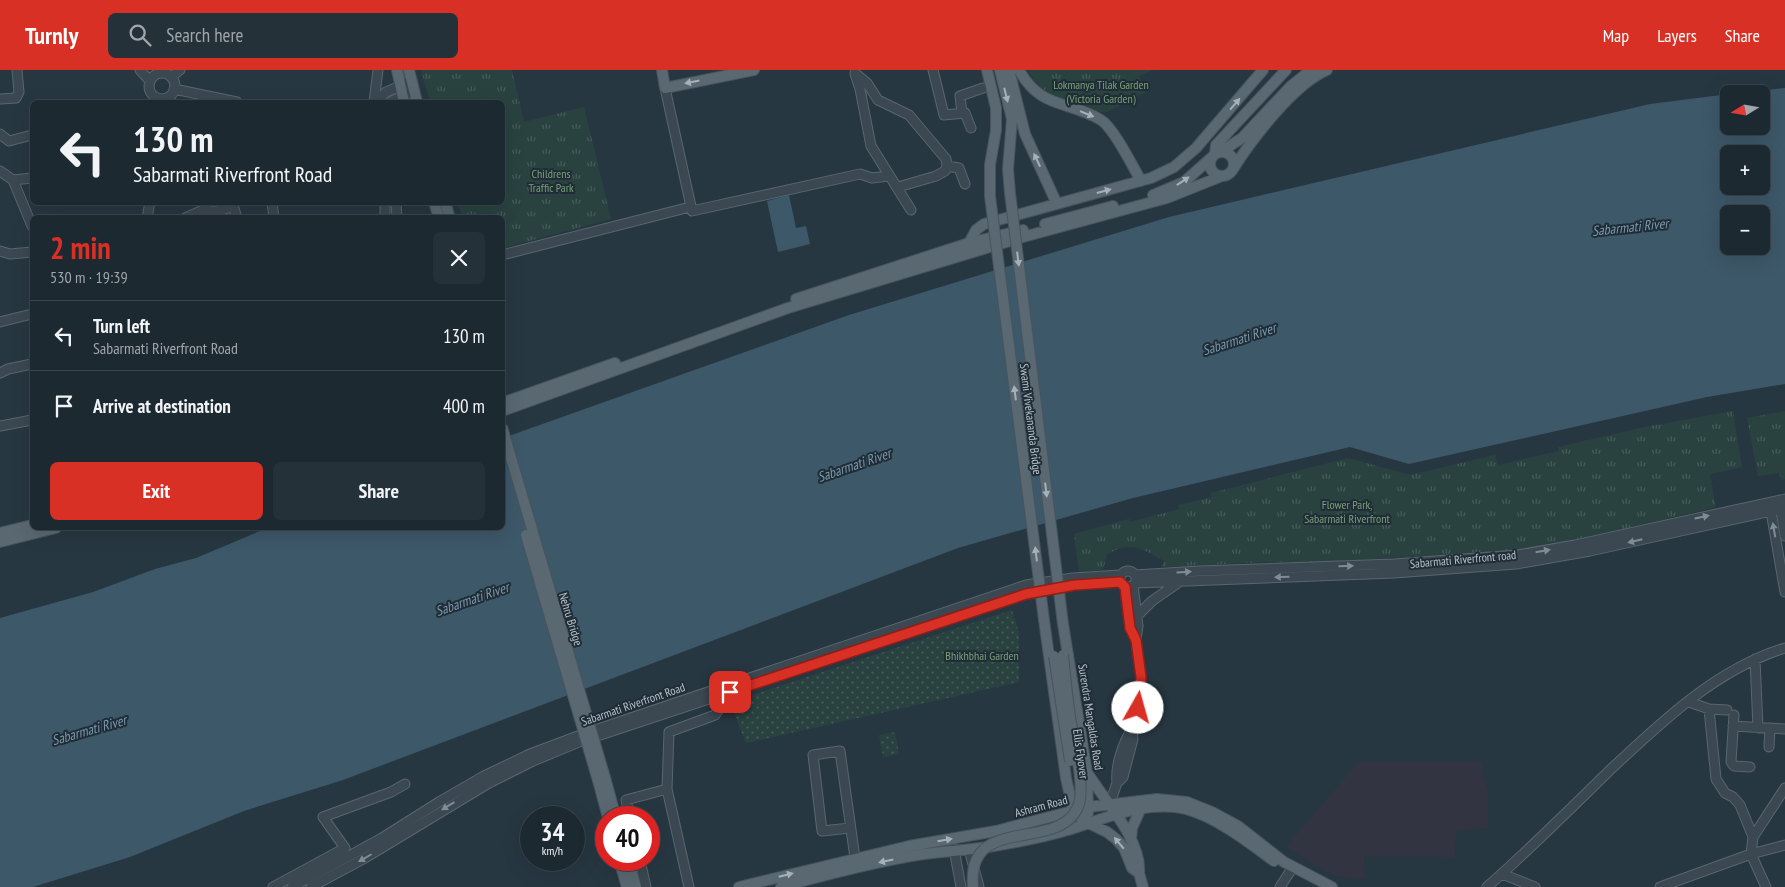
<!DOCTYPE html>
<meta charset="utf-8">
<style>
:root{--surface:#1d2931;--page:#253139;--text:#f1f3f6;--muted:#a0a6ab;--line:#3b454d;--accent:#d93025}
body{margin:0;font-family:"PT Sans Narrow",sans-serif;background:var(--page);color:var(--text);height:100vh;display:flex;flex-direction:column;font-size:19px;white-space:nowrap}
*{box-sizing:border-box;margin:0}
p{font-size:16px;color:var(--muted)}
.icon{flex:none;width:28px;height:28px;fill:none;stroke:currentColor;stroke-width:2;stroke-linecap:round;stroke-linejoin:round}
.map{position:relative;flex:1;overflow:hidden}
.side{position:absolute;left:30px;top:145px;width:475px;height:315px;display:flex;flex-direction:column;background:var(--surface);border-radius:8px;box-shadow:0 5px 20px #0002,0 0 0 1px var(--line)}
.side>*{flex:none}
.top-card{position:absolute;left:30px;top:30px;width:475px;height:105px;border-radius:8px;box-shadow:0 5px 20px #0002,0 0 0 1px var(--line);background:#1d2931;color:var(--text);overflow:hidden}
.needle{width:32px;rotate:259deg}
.buttons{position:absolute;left:1720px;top:15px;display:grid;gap:10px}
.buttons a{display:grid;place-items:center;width:50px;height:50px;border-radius:8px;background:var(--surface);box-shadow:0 5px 20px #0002,0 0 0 1px var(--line);font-size:25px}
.speed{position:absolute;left:520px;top:736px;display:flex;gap:10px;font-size:25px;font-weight:700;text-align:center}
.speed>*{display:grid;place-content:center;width:65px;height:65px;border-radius:50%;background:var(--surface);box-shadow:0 5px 20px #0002,0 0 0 1px var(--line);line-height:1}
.speed small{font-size:12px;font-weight:400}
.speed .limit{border:8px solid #d22;background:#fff;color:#111}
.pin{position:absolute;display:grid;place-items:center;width:42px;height:42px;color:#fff;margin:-21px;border-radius:10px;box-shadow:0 2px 8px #0006}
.me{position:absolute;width:55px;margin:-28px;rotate:7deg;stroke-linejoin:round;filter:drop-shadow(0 0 4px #0008)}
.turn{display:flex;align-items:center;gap:18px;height:105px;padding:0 20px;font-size:22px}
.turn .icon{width:65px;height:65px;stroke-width:2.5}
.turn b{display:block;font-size:35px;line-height:42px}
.round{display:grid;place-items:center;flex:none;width:52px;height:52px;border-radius:8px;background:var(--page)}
.head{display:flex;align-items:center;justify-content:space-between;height:85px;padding:0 20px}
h1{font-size:30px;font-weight:600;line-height:38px;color:var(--accent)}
.cta{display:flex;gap:10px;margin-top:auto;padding:10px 20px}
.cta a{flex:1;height:58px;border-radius:8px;background:var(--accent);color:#fff;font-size:20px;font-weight:600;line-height:58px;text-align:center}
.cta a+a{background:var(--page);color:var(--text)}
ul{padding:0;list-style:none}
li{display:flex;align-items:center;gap:15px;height:70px;padding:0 20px;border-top:1px solid var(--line)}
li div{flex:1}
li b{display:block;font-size:19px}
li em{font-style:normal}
header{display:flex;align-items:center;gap:30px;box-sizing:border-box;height:70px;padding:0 25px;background:var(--accent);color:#fff}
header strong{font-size:24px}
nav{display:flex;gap:28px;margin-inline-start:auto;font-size:18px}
.search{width:350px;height:45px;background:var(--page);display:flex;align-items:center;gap:12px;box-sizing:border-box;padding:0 18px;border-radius:8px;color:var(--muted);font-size:19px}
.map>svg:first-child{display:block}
.medical{fill:#333442}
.grass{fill:url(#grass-dots)}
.park{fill:url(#park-tufts)}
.water{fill:#3d5869;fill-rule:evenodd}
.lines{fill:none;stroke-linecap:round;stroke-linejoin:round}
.minor-casing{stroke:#59666e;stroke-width:11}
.major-casing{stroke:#48545d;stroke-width:12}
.minor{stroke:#3b4851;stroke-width:9}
.major{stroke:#596871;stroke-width:10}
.major-bridge-casing{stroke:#48545d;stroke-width:12;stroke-linecap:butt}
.major-bridge{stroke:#596871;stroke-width:10}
.oneway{fill:#a5b1b9}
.oneway2{fill:#808c94}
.route-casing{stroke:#8d1f18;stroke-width:12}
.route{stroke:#d93025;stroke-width:9}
.labels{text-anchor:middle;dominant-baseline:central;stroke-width:4;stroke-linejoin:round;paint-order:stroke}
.park-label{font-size:12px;fill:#77a078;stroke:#202d36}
.street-label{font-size:12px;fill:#b8c3cb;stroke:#202d36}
.water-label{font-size:14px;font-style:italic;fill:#7999ad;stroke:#202d36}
</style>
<header>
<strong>Turnly</strong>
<div class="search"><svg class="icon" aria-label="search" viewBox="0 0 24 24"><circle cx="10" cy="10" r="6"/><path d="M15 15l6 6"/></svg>Search here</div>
<nav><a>Map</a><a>Layers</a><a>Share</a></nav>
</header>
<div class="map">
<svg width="1785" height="817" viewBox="0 0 1785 817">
<defs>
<pattern id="grass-dots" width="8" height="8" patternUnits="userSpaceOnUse" patternTransform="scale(1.25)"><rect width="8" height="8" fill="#294240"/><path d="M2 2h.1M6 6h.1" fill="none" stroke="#465c5a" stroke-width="1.8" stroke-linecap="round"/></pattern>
<pattern id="park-tufts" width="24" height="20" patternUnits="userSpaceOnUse" patternTransform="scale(1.25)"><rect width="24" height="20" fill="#294240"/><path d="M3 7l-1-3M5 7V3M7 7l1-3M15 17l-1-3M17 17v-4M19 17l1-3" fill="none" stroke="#465c5a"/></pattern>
</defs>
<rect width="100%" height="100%" fill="#273741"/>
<path class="medical" d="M1359,692H1482V702L1488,720V758L1456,760L1455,787L1364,786L1365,809L1335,806L1286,777Z"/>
<path class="grass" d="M1012,540L1019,563V612L746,673L733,640L734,631Z
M895,662L899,684L883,687L879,665Z"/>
<path class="park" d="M421,0H512L524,52L584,37L611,149L503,178L502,148L462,147L458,133L502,132V32H430Z
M1028,0H1153L1139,6L1145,23L1107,42L1092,41L1047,22L1034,10Z
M1733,341L1742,397L1710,404L1716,437L1578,470L1516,480L1326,492H1265L1161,497L1164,491C1145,479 1127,470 1107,485L1103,500L1079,502L1074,464L1129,449L1130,452L1179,439L1178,435L1212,427L1211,423L1348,388L1410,405L1495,385L1498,395L1559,381L1558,377L1645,357Z
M1785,341V409L1781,410L1779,403L1758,406L1747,348Z"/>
<path class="water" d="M1785,18V314L1707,327L1409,394L1350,377L1133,428L958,478L343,710L244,741L130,787L33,817H0V548L93,522L155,499L196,488L267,458H502L503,368L849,245L1169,147L1650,34L1729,24V56H1761V24H1733ZM1729,84H1761V116H1729ZM1729,144H1761V176H1729Z
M789,125L796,158L806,156L810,174L778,182L767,131Z"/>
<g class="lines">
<defs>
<path id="minor" d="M140,0L150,11
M933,0L944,45L965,43L971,58
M855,3L867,13L878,30L909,45L946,89L947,96L945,101L936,106L898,117
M149 16a13 13 0 1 1 26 0a13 13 0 1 1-26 0Z
M855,4L860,19L871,76L911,140
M171,7L180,0
M665,18L692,141L860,104L872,108L889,106
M174,19L237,32
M0,29L16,28L19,22L17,0
M374,32L378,0
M376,32L386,22L412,11
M390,32L414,20
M962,43L960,26L983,18
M0,64L9,71L32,65
M947,96L959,98L965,114
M0,101L13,110L32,156
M13,110L32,108
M232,132L237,148
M272,132L274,148
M396,132L397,148
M205,139C213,144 224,139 233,136
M147,148L150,132
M185,148L205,139V132
M385,148V132
M0,181L10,184L32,182
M502,185L690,137
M0,252L32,244
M0,303L8,299L32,294
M0,356L32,350
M1780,435L1785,466
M1770,436L1785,522
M1120 509a8 8 0 1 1 16 0a8 8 0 1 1-16 0Z
M1135,505L1200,501L1394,494L1518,485L1575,475L1785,429
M1135,513L1394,503L1516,494L1590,481L1785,438
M1125,517L1130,558L1136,570
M1137,546L1152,531L1182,510
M1755,589L1758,658
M1689,632L1709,639L1716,709L1725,723L1733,727L1740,735L1753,767
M1709,639L1727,640
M1734,645L1731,692L1734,696L1750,697
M1733,656L1785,659
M1769,677L1770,658
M1117,713C1115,696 1123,673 1132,659
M667,719L669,662L715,645L720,637L718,622
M1110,733L1117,713L1123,707L1133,669L1132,659L1140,627L1141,607L1136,570L1138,556L1133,515
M630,748L626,730L667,719L689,817
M850,758L822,761L813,685L840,681L855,788
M954,779L961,817
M969,779L979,817
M640,790L646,817
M1502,804L1535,817
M273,817L345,778L323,747L391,722L405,714
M292,817L382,768L439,732L484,706L530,684L586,663L1026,515L1073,508L1120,505
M311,817L365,788L489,713L533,691L579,672L1026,524L1075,515L1120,512
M1280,817L1293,797
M1487,817C1529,780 1569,740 1609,701C1660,653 1716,599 1785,578
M1660,817L1751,784L1785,775
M1766,817L1751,784L1753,767L1785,718"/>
<path id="major" d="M397,0L404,32
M409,0L417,32
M662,0L665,18L754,0
M987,0L996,38V60L990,95V126
M1000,0L1012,49L1008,99L1010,123
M1009,0L1025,64L1057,134
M1019,0C1041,40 1069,30 1101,50C1114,58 1133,97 1141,111
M1222,81L1242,68L1290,17L1311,0
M1210 94a12 12 0 1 1 24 0a12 12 0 1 1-24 0Z
M1215,84L1216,75L1286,0
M1233,99C1252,69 1294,14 1327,0
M1153,125L1184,112L1211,88
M434,132L439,148
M445,132L450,148
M1045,154L1113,136
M969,173L976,160L984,154L1151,108L1174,97L1196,78L1263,0
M796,229L969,173L1023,160
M502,333L615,293
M502,341L788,238L1023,167L1167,128L1222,106
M0,463L32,455
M0,472L56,458
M1044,550L1066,708L1073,740L1084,751L1107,762L1116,769L1124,778L1132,798L1139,803L1143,817
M1063,554L1087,703L1088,743
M1088,704C1105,731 1142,770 1139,803
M606,711L616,748
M599,714L608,748
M1131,770L1132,758L1141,738
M619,790L627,817
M628,790L636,817
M739,817L909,776L996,761L1088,737L1157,729L1187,732L1212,742L1238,756L1284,792L1332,817
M781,817C824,805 867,794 911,786C938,781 966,781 994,776C1017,772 1041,768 1064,761C1103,750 1145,729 1186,739C1218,748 1248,772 1274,791"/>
</defs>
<use href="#minor" class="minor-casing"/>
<use href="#major" class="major-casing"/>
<use href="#minor" class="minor"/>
<use href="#major" class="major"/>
<defs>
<path id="major-bridge" d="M1010,123L1063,554
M990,126L1044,550
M502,357L606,711
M526,465L599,714
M1054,586L1070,691
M973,817C966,741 1062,785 1079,734C1085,715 1073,668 1070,646C1067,626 1065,606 1063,585"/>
</defs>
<use href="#major-bridge" class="major-bridge-casing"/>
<use href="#major-bridge" class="major-bridge"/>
</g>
<defs><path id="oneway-solid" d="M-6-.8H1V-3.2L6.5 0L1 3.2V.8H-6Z" transform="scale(1.25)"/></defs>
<g class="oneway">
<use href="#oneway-solid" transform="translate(692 12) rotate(169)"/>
<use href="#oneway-solid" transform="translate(1006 25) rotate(76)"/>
<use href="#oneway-solid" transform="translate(1235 34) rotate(-49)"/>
<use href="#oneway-solid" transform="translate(1087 44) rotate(22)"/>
<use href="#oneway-solid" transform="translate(1037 90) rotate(-115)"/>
<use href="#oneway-solid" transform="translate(1183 111) rotate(-34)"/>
<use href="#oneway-solid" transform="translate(1104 121) rotate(-15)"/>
<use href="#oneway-solid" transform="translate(1018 189) rotate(83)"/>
<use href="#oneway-solid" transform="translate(1015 323) rotate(-97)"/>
<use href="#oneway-solid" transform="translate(1046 420) rotate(83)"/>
<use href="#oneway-solid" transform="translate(1036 484) rotate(-97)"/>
<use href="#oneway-solid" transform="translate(945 770) rotate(-10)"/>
<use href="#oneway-solid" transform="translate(1119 773) rotate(-130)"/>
<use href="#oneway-solid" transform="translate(886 791) rotate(168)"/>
<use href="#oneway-solid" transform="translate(786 805) rotate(-14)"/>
</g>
<g class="oneway2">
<use href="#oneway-solid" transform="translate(1702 447) rotate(-12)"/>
<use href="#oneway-solid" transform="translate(1774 460) rotate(-100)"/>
<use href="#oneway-solid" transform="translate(1635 471) rotate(167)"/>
<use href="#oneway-solid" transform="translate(1543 481) rotate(-10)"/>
<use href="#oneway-solid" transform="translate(1346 496) rotate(-2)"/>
<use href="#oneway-solid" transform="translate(1184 502) rotate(-4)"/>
<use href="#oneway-solid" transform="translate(1282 507) rotate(179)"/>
<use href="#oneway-solid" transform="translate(448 736) rotate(149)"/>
<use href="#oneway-solid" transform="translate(365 788) rotate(150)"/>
</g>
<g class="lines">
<defs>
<path id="route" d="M730,622L1026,524L1075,515L1120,512L1125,517L1130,558L1136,570L1141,607L1138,638"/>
</defs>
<use href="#route" class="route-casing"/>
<use href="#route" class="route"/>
</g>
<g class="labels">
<g class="park-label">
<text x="1101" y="14">Lokmanya Tilak Garden<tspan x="1101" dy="14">(Victoria Garden)</tspan></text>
<text x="551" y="103">Childrens<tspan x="551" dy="14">Traffic Park</tspan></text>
<text x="1347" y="434">Flower Park,<tspan x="1347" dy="14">Sabarmati Riverfront</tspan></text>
<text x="982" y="585">Bhikhbhai Garden</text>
</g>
<g class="street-label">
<text transform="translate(1031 349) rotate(83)">Swami Vivekananda Bridge</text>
<text transform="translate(1463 489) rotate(-5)">Sabarmati Riverfront road</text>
<text transform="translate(571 549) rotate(73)">Nehru Bridge</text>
<text transform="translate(633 634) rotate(-19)">Sabarmati Riverfront Road</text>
<text transform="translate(1091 647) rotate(81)">Surendra Mangaldas Road</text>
<text transform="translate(1081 684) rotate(82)">Ellis Flyover</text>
<text transform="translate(1041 736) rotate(-15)">Ashram Road</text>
</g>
<g class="water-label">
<text transform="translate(1630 157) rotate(-6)">Sabarmati River</text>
<text transform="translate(1239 269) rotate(-18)">Sabarmati River</text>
<text transform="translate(854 395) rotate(-19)">Sabarmati River</text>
<text transform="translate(472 529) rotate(-19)">Sabarmati River</text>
<text transform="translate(89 660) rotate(-16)">Sabarmati River</text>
</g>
</g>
</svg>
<div class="buttons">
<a><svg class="needle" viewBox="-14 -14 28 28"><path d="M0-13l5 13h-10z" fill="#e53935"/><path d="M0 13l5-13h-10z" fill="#a0a6ab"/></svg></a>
<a>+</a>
<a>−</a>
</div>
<div class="speed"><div>34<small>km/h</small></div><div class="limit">40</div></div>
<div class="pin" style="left:730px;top:622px;background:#d93025"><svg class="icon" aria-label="arrive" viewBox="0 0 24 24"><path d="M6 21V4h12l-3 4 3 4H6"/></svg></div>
<svg class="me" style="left:1138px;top:638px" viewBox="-20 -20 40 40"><circle r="19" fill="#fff"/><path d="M0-13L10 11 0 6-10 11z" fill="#d93025"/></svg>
<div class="top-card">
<div class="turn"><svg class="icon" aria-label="left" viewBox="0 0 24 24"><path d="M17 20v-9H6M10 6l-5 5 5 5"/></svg><div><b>130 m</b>Sabarmati Riverfront Road</div></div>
</div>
<section class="side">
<div class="head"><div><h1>2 min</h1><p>530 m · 19:39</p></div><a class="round"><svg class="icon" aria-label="close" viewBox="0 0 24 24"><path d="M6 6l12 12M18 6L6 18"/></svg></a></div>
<ul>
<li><svg class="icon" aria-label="left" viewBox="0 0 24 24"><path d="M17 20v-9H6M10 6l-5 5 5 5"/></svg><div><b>Turn left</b><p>Sabarmati Riverfront Road</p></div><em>130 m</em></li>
<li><svg class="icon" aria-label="arrive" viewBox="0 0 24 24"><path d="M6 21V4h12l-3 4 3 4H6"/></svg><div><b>Arrive at destination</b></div><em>400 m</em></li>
</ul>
<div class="cta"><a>Exit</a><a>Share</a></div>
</section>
</div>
